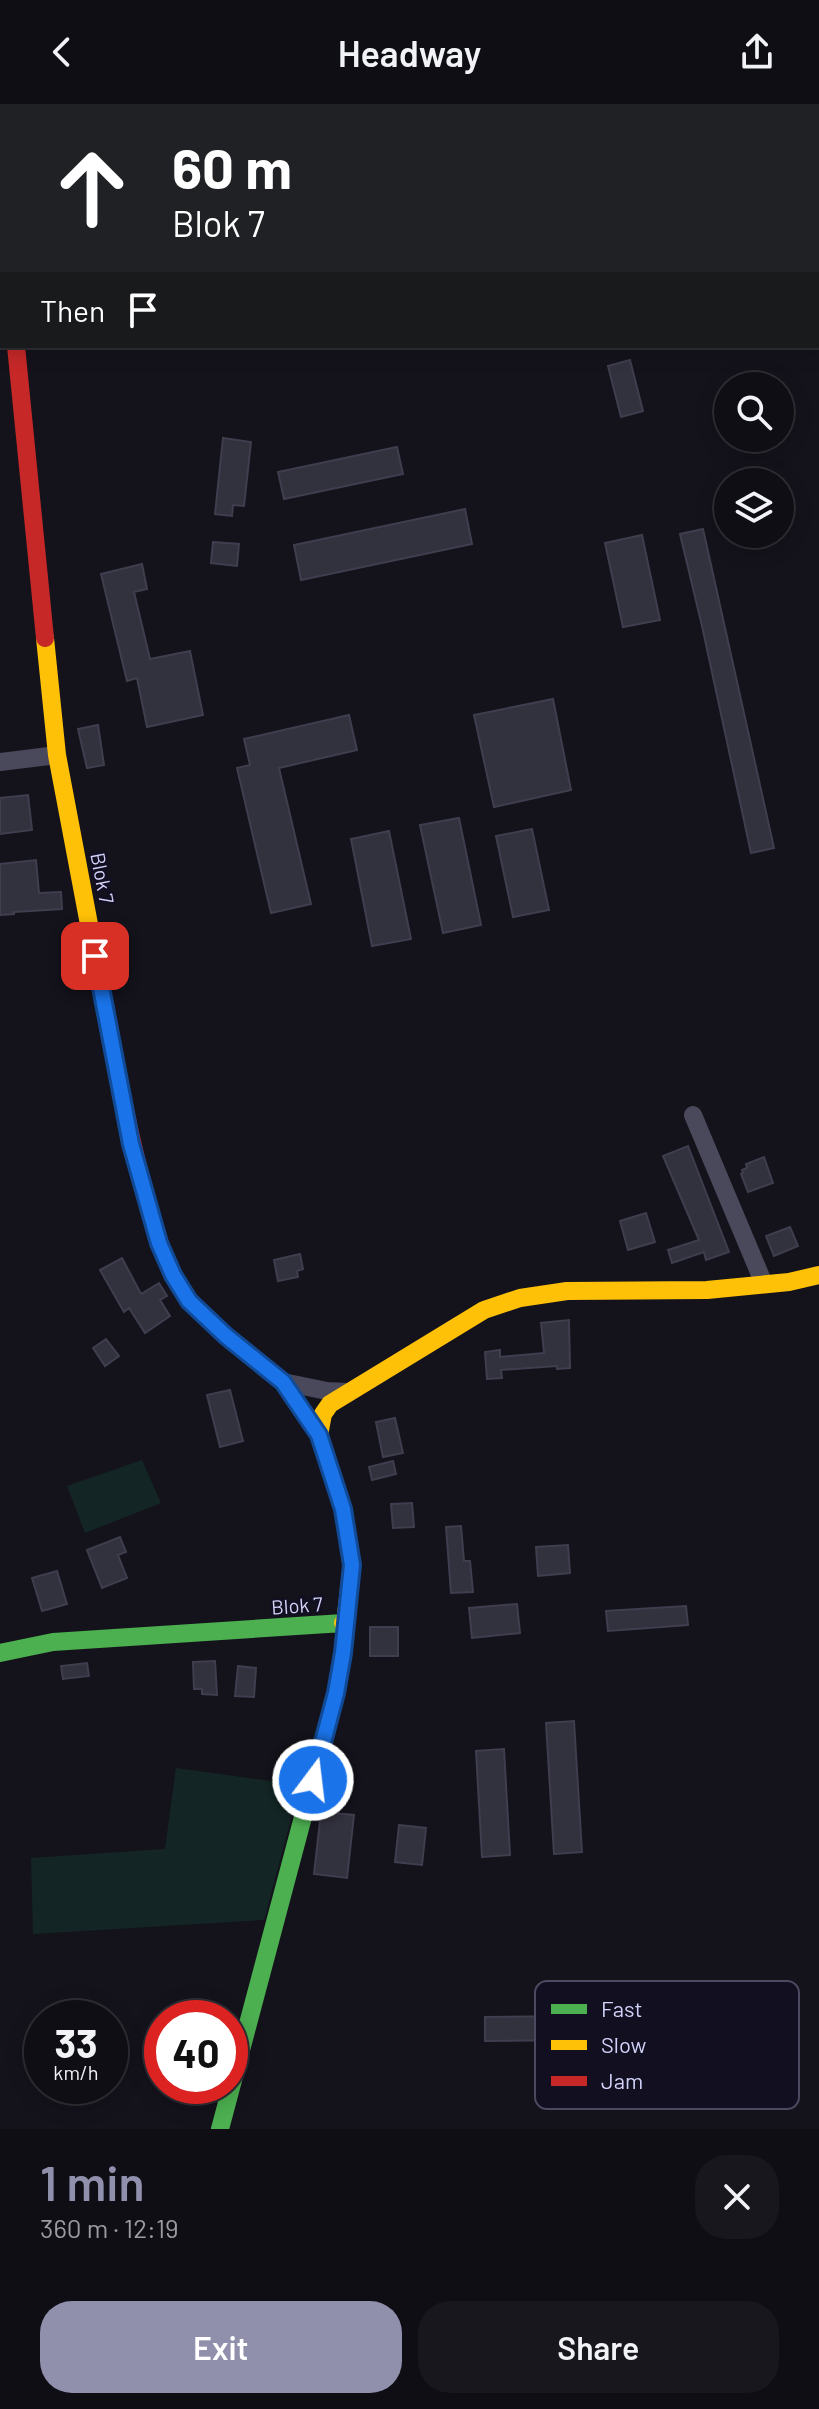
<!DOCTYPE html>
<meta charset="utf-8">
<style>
:root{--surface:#0f0e15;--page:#18171e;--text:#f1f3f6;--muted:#9b9ca0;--line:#2f2e34;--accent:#9090ac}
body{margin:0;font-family:Barlow,sans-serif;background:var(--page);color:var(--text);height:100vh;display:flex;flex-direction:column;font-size:30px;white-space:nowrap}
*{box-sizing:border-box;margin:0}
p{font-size:26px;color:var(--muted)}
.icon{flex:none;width:44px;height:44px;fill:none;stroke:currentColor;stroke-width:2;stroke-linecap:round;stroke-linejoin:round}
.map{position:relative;height:2025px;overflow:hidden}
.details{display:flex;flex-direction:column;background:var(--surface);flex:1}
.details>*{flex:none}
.hud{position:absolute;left:0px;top:0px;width:820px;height:244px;box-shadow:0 4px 20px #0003,0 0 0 2px var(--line);background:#202124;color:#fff;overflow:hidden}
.controls{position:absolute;left:714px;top:268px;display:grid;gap:16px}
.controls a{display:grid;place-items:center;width:80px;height:80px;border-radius:50%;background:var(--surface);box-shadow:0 4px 20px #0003,0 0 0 2px var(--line);font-size:40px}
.speed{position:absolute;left:24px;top:1896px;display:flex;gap:16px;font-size:40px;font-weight:700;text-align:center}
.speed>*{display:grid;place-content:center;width:104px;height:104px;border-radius:50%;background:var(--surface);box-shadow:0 4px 20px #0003,0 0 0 2px var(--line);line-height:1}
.speed small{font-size:20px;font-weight:400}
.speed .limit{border:12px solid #d22;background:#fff;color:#111}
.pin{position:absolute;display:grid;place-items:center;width:68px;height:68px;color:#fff;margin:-34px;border-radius:16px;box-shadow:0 4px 12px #0006}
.me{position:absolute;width:88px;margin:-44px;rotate:15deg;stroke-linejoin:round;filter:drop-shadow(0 0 6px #0008)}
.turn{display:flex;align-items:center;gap:28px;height:168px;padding:0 40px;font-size:36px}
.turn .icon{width:104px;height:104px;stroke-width:2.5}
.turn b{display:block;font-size:56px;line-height:68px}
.then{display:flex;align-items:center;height:76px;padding:0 40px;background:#0003;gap:16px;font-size:30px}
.round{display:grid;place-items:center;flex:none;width:84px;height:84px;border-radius:32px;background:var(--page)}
.headline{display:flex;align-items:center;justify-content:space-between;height:136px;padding:0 40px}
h1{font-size:48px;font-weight:600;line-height:60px;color:var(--accent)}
.primary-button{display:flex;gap:16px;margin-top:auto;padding:16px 40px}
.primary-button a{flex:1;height:92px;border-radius:32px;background:var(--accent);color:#fff;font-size:32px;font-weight:600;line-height:92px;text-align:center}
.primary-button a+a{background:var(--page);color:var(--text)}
header{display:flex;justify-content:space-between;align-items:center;height:104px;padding:0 40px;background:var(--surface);font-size:36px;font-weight:600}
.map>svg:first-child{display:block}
.green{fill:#132625}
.building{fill:#32313e;stroke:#3f3e4f;stroke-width:2}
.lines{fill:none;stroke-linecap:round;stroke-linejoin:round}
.street{stroke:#49495b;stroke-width:18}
.fast{stroke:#4caf50;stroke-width:18}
.slow{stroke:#ffc107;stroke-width:18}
.jam{stroke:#c62828;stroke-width:18}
.route-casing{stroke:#114b97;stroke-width:20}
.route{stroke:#1a73e8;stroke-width:14}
.labels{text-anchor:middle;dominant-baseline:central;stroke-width:6;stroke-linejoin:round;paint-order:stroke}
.street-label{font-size:20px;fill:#d3d3fa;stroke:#110f20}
.key{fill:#110f20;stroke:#4b4a61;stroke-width:2}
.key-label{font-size:22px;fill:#d3d3fa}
</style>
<header><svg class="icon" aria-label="back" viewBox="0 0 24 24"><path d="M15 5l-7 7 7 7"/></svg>Headway<svg class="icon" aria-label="share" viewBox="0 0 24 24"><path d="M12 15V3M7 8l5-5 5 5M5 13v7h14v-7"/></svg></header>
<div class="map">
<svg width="819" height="2025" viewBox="0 0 819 2025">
<rect width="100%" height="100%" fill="#14131c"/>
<path class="green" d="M142,1356L161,1399L85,1429L67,1382Z
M176,1664L300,1681L264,1816L33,1830L31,1754L165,1745Z"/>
<path class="building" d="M630,256L643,307L621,313L608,262Z
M223,334L251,338L244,402L233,401L232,412L215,410Z
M397,343L403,370L284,395L278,368Z
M465,405L472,440L301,476L294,441Z
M703,425L774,744L751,749L702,522L680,430Z
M642,431L660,516L623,523L605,439Z
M213,438L239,440L237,462L211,459Z
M142,460L147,485L134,488L150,555L190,547L203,611L147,623L137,574L127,577L101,470Z
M553,595L571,686L494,703L474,611Z
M349,611L357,646L279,664L311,800L271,809L237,664L250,661L244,635Z
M98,621L104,661L87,664L78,625Z
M28,691L32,726L0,730V694Z
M459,714L481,821L443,829L420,721Z
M532,725L549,806L513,813L496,732Z
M389,727L411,835L372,842L351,735Z
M36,756L39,789L61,788L62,805L14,808V810L0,811V760Z
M688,1042L729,1148L706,1156L704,1148L672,1159L668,1146L699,1136L663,1052Z
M764,1053L773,1079L748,1088L741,1070L743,1069L742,1066L747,1064L746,1060Z
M646,1109L655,1138L628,1146L620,1117Z
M790,1123L798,1142L774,1152L766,1132Z
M300,1150L303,1165L297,1167L298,1173L278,1177L274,1156Z
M122,1154L141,1190L159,1179L167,1192L160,1196L170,1212L145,1229L129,1204L124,1208L100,1166Z
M569,1216L570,1264L557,1265V1262L501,1266L502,1274L487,1275L485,1248L500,1246V1253L544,1249L541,1219Z
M106,1235L119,1252L105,1262L93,1244Z
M230,1286L243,1337L220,1343L207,1291Z
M395,1314L403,1349L383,1353L376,1318Z
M393,1357L396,1370L372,1376L369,1363Z
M412,1399L414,1423L393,1424L391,1400Z
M461,1422L464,1457H470L473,1488L451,1489L446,1423Z
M120,1433L126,1448L118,1451L127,1474L102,1484L87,1446Z
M568,1441L570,1469L538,1472L536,1443Z
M57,1467L67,1500L42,1507L32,1474Z
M517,1500L520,1529L472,1534L469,1504Z
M686,1502L688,1521L608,1527L606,1507Z
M370,1523H398V1552H370Z
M215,1557L217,1591L202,1590V1585H194L193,1558Z
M87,1559L89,1572L63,1575L61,1562Z
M238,1562L256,1564L254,1593L235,1592Z
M574,1617L582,1748L554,1750L546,1619Z
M504,1645L510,1751L482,1753L476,1647Z
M321,1708L354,1711L347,1774L314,1770Z
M399,1721L426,1724L422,1761L395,1758Z
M568,1912V1936L485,1937V1913Z"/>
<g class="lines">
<path class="street" d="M0,658L57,651
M693,1011L764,1180
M283,1278L327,1287L347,1288"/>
<path class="fast" d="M0,1549L53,1538L343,1519
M220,2025L336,1589L343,1549L345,1519"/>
<path class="slow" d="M0,146L2,155
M45,534L57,651L95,852
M191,1199L226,1232L283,1278L319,1331L343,1405L352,1461L345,1519H343
M319,1331L323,1310L330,1300L484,1206L520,1194L567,1187L707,1186L789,1178L819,1171"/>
<path class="jam" d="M16,242L45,534
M95,852C111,933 124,1014 146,1093C156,1130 166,1168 191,1199"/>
</g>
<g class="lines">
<defs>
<path id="route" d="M95,852L131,1040L159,1139L173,1171L189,1197L226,1232L283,1278L319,1331L343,1405L352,1461L343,1549L336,1589L313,1676"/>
</defs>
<use href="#route" class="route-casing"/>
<use href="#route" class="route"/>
</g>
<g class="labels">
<g class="street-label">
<text transform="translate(103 774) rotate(79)">Blok 7</text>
<text transform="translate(297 1501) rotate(-4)">Blok 7</text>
</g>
</g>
<rect x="535" y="1877" width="264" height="128" rx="12" class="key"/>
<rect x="551" y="1900" width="36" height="10" fill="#4caf50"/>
<rect x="551" y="1936" width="36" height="10" fill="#ffc107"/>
<rect x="551" y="1972" width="36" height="10" fill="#c62828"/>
<g class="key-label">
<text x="601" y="1913">Fast</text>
<text x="601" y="1949">Slow</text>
<text x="601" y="1985">Jam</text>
</g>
</svg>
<div class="controls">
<a><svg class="icon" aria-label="search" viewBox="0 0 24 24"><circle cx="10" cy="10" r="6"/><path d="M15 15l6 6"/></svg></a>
<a><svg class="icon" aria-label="layers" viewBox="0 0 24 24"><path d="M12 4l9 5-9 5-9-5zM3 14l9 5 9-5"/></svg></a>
</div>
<div class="speed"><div>33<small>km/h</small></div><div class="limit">40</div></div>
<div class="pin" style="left:95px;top:852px;background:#d93025"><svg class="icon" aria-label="arrive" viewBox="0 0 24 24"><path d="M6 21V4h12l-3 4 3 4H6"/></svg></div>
<svg class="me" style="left:313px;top:1676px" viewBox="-20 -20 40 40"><circle r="17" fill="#1a73e8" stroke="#fff" stroke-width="3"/><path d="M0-11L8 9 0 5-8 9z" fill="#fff"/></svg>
<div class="hud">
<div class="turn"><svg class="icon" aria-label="ahead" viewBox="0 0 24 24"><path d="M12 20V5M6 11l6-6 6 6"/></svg><div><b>60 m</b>Blok 7</div></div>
<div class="then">Then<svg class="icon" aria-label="arrive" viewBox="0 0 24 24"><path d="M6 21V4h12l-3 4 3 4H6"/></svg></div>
</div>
</div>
<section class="details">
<div class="headline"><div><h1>1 min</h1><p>360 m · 12:19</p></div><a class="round"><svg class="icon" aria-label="close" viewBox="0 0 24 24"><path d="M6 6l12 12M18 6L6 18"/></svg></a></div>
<div class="primary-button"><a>Exit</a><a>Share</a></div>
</section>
